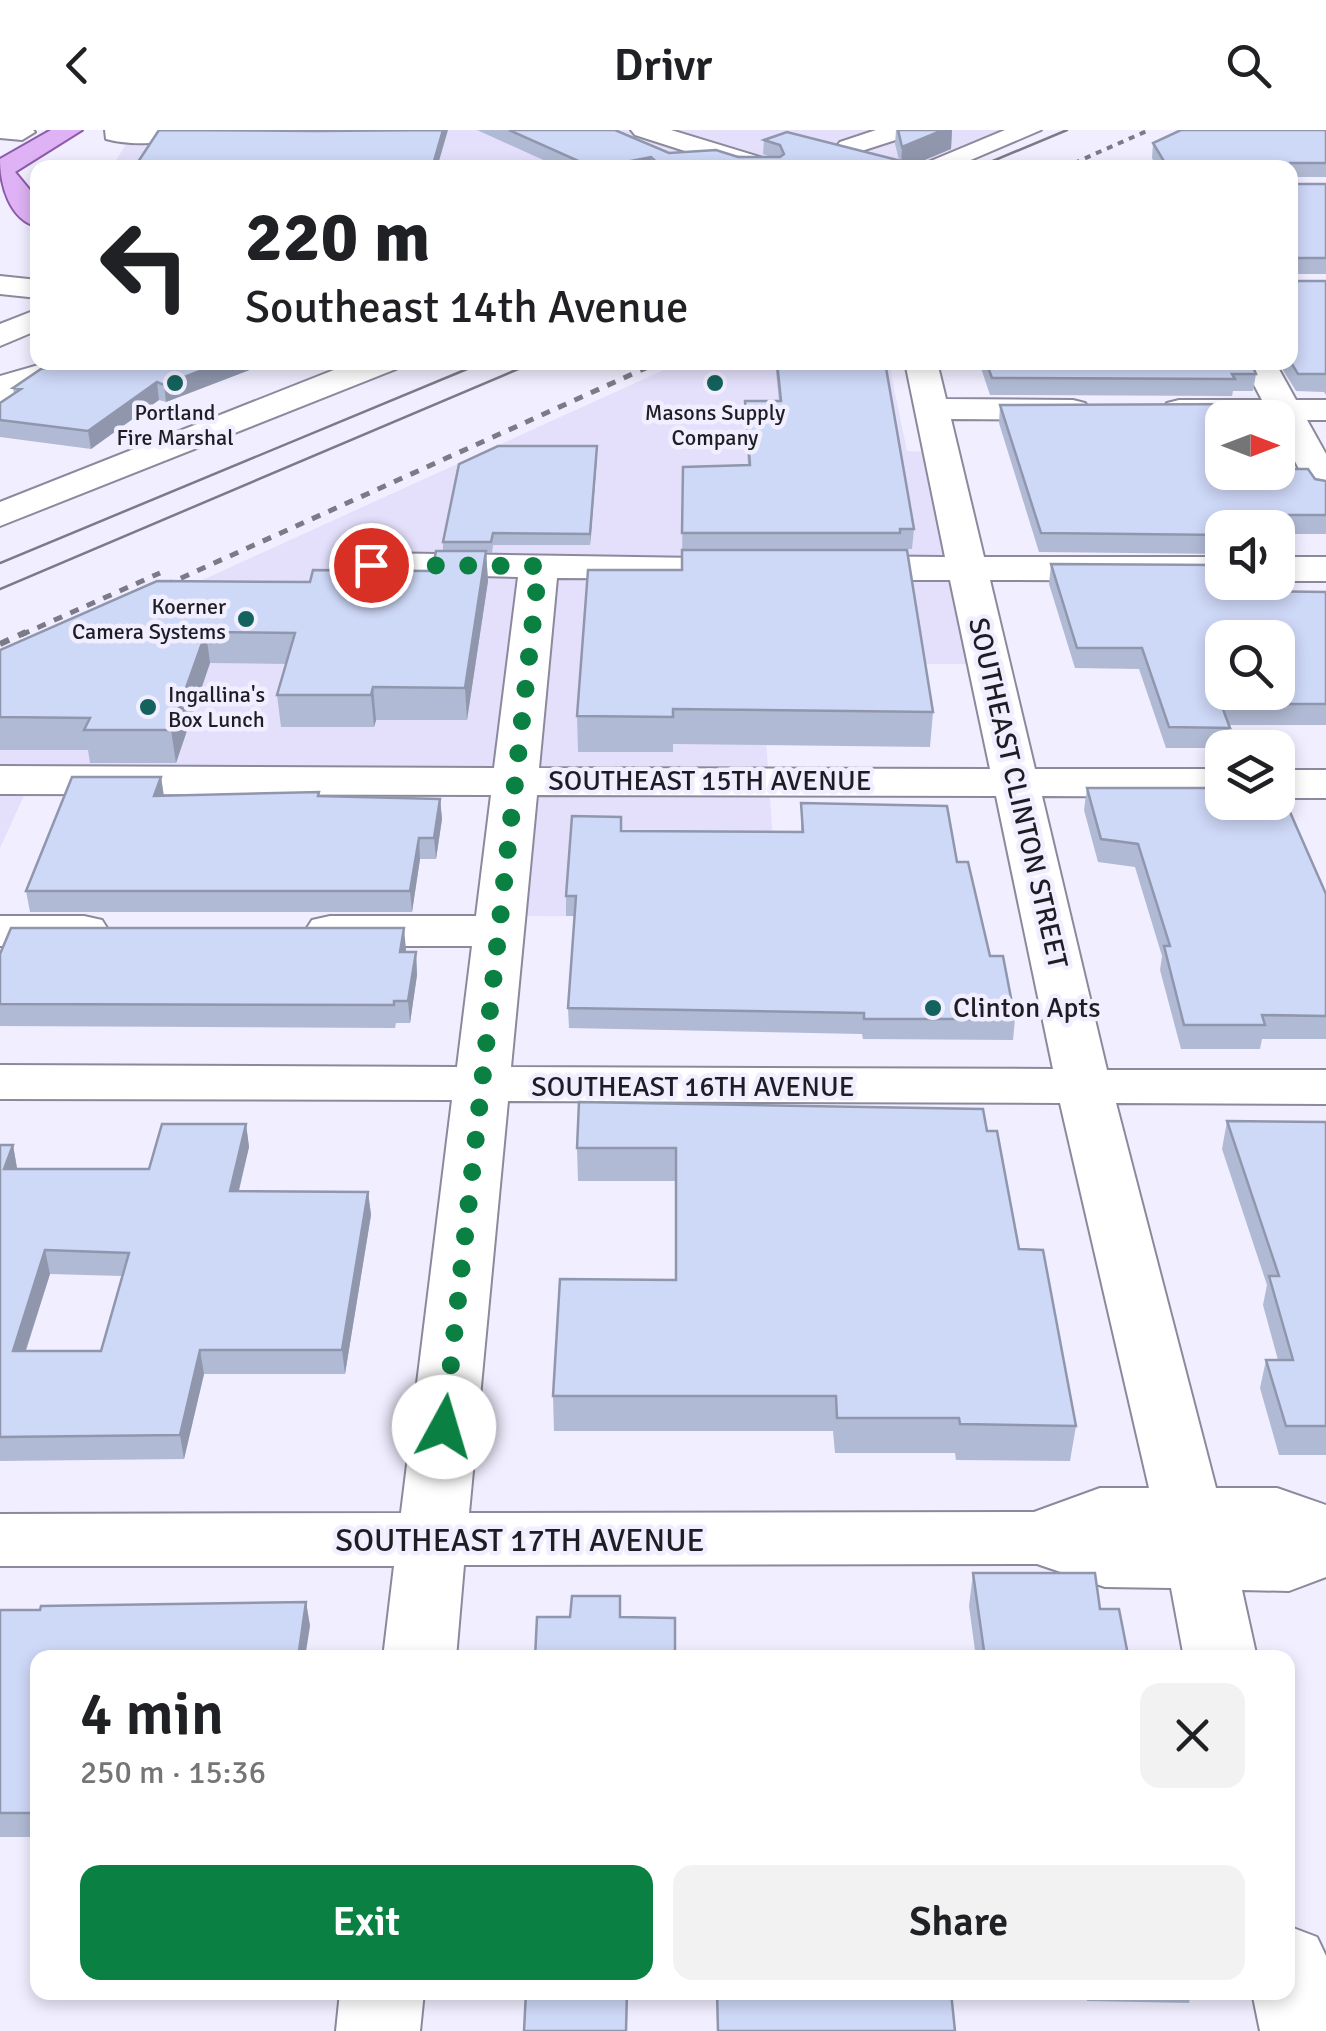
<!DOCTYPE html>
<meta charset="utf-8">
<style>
:root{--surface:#fff;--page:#f2f2f2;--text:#202124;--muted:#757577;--accent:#0b8043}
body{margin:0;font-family:Signika,sans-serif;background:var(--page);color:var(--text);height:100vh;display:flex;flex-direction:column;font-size:38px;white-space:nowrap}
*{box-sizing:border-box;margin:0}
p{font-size:32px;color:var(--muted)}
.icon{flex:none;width:55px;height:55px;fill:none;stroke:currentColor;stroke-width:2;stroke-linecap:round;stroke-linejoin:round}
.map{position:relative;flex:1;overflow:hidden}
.drawer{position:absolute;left:30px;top:1520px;width:1265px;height:350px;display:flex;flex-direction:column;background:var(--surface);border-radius:20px;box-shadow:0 5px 15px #0003}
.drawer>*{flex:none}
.banner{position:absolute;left:30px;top:30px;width:1268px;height:210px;border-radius:20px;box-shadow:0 5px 15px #0003;background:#fff;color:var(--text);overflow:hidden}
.needle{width:65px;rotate:90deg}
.buttons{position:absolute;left:1205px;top:270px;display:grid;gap:20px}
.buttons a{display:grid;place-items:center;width:90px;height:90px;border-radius:20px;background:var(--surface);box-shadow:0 5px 15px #0003;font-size:50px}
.pin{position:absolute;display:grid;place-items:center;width:85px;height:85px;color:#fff;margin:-42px;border:5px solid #fff;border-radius:50%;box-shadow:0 2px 10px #0007}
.me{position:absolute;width:110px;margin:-55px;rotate:6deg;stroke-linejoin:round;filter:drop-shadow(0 0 8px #0008)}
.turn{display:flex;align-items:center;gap:35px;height:210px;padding:0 50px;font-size:45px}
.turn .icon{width:130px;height:130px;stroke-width:2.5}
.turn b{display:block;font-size:70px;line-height:85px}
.round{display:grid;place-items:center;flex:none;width:105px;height:105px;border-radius:20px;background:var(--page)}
.headline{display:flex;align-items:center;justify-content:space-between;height:170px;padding:0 50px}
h1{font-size:60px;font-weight:600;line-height:75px}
.button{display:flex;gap:20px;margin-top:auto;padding:20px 50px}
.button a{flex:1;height:115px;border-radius:20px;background:var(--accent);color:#fff;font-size:40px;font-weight:600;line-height:115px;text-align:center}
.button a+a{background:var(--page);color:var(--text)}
header{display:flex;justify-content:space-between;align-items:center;height:130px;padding:0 50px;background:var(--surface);font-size:45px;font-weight:600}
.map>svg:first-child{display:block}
.built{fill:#e4e0fc}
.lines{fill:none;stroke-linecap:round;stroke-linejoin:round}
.minor-casing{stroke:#8b899b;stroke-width:4}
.major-casing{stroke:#8c5ca7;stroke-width:4}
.minor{fill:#fff;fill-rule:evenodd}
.major{fill:#deb2f5;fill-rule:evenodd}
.tram{stroke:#7c7a86;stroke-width:2.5}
.rail-far2{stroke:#7c7a86;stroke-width:4;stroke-dasharray:6 6;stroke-linecap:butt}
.rail-far1{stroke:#7c7a86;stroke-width:5;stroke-dasharray:9 9;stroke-linecap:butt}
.rail{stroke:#7c7a86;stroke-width:6;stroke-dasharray:10 10;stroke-linecap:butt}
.wall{fill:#b1bad4;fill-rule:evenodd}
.shaded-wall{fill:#9097ad}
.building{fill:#ced8f7;stroke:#9097ad;stroke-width:2.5;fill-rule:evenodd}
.route{stroke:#0b8043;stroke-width:18;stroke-dasharray:0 32.4}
.poi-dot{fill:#14625d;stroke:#f0eeff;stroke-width:4}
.labels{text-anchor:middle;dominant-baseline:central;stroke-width:9;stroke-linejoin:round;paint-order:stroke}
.far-poi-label{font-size:22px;fill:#1e1d24;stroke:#f0eeff}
.street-label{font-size:28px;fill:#1e1d24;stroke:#f0eeff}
.poi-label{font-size:28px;fill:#1e1d24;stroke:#f0eeff;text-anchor:start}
.near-street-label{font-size:32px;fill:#1e1d24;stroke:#f0eeff}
</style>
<header><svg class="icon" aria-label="back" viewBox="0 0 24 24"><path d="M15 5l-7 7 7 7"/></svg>Drivr<svg class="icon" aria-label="search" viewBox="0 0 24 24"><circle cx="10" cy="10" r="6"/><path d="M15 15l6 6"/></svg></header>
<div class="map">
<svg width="1326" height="1901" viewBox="0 0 1326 1901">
<rect width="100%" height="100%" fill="#f0eeff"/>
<path class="built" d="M135,0H290L287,6L344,0H1022L917,38H111Z
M679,233H889L907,321L935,322L980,534H761L778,787L483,786L499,658L28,657L0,718V542Z"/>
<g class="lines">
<defs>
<path id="minor" d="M0,0H33L35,2L22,10L0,8Z
M105,0H173L176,4C162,17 125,14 106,9Z
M631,0H671L776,32L780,38H738L635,5Z
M876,0H915L911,5L849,25L836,17L840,12Z
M1005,0H1041L952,38H914Z
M0,146L38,150V168L0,164Z
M38,179V200L0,216V194Z
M49,232H121L117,239L29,256L0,272V246Z
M354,232H400L396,239L0,396V372Z
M905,232H937L946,269L1073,270L1085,273L1090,280L1085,287L1073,290L951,289L984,427H1222V451L990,450L1035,639H1222V667L1042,666L1107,940H1326V974L1116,973L1216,1358H1277L1326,1375V1447L1289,1461L1242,1460L1257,1528H1184L1171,1458L1105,1457L1037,1434L464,1435L456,1528H383L394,1436H0V1384L401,1383L452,970L0,969V935L457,937L472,816H330L312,812L305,801L312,790L330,786H476L491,665L0,664V636L494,638L518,447L357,443L352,435L357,427L371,423L769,429L774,437L769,445L755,449L557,448L539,638L990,639L950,450H836L822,446L816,438L822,430L836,426L945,427ZM537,665L996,666L1053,939L511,937ZM508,971L1060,973L1149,1358H1100L1034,1382L469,1383Z
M1242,232H1275L1296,270H1326V290H1307L1326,324V367L1313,364L1308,356L1278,299V288L1179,290L1167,287L1162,280L1167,273L1179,270H1262Z
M1278,427H1326V451H1278Z
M1278,640H1326V668H1278Z
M0,786H84L102,790L109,801L102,812L84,816H0Z
M1288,1796L1317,1807L1326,1826V1901H1260L1252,1862H1288Z
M340,1862H424L420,1901H336Z"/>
<path id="major" d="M51,0H82L15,42L38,70V97C9,90 0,54 0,29Z"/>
</defs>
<use href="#minor" class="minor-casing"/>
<use href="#major" class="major-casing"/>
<use href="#minor" class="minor"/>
<use href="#major" class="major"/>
<path class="tram" d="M976,38L1067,0
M0,433L484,232
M0,459L535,232"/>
<path class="rail-far2" d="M1063,38L1149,0"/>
<path class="rail-far1" d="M148,463L659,232
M21,505L160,443"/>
<path class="rail" d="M0,514L26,502"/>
</g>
<path class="wall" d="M477,0H615L669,23L771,27L763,24L764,10L899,30L895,14L896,0H952L951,19L914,34L917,38H561Z
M1326,0V47H1290V38H1157L1152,28L1153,13Z
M1290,54H1326V144H1290Z
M1290,151H1326V265L1324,262L1296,261L1278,232H1290Z
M270,232L166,272L159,270L91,319L0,307V273L14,264L13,258Z
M775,232H885L914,399L912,419H899V420L933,582L930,617L673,614V622H578L577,586L682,440L683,337L748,335L745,289V271H779Z
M979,232H1251L1256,244L1253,261H1233L1232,266L990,265Z
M1000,275L1284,339L1326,351V404H1278V398H1222V424L1039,422L999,293Z
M597,316L590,415H493L492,423H486L488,451L467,590H376L374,597H281L277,565L286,534L210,533L176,633H90L88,620H0V520L310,452L432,441L443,421V412Z
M1051,434L1254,461L1326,462V595H1229L1226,618H1166L1139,539L1075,538L1049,454Z
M161,647L164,666L319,662V666L440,669L442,689L436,729H420L412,782H30L26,761Z
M1087,658L1217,673L1326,764V909H1262L1260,919H1181L1160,840L1162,826L1135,737L1098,732L1084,680Z
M801,673L957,732L990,826L1015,889L1013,910L863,909L862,904L569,898L568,878L574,786H566V766L621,701L801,702Z
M406,820V822H416L417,845L410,893H396L395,898L0,896V824Z
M1227,991L1326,992V1325H1279L1260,1258L1266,1230H1278L1263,1175L1267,1155L1222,1019Z
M246,994L249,1017L239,1061L368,1062L371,1085L345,1244H204L184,1329L0,1331V1015H13L17,1039H149ZM50,1144L122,1146L101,1221H26Z
M987,1001L1019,1119L1076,1296L1070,1331L956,1330L955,1323H835L833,1301H554L553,1266L676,1150V1051H578L577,1018Z
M973,1443L1100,1479L1128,1525L1127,1528H976L969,1476Z
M306,1472L310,1496L38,1528V1707H0V1480H40Z
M1086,1862H1191L1189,1873L1087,1871Z"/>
<path class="shaded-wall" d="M443,0H448L437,38H432Z
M943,0H952L951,19L906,38H901L902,17Z
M651,27V38H597Z
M223,232H270L166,272L164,255Z
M157,252L159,270L91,319L88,301Z
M597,316V327L590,415V404Z
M486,421L488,451L467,590L465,558Z
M206,502L210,533L176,633L171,600Z
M373,557L376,590L374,597L371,565Z
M161,647L164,668L154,666Z
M440,669L442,689L436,729L434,708Z
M419,708L420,729L412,782L410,761Z
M404,798L406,820L402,844L400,822Z
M416,822L417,845L410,893L408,871Z
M246,994L249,1017L233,1084L230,1061Z
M13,1015L17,1038L9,1063L4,1039Z
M368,1062L371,1085L345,1244L342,1220Z
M45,1120L50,1144L18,1244L13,1221Z
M200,1220L204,1244L184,1329L180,1305Z
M306,1472L310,1496L305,1528H298Z"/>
<path class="building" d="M159,0L315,1L443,0L432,38H134Z
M509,0H615L669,23L716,20L738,27H780L784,24L780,15L764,10L787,2L917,35V38H663L651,27L594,38Z
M898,0H943L902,17Z
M1181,0H1326V33H1290V38H1168L1153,13Z
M1290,54H1326V128H1290Z
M1290,151H1326V244H1298L1290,231Z
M74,232H223L164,255L157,252L88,301L0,290V273L21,259L13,258L41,239Z
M777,232H885L914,399H900V403H682L683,337L750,335L745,271H781Z
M986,232H1251L1256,244H1232L1235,249L992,248Z
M1249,274L1256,288H1222V342H1278V328L1284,339H1308L1315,349L1326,351V385H1218L1224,398H1222V405L1041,403L1000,275Z
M498,316H597L590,404L493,403L491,412H443L459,334Z
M682,420H907L933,582L673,579V587L577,586L588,440H682Z
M436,421H486L465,558L373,557L371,565H277L295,503L206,502L171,600H84L90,588L0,587V520L157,451L310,452L313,440L432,441Z
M1051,434L1222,435V452H1250L1254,461L1326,462V574H1221L1230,598L1169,597L1142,518H1077ZM1222,508H1278V562H1222Z
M72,647H161L154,666L319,662L318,666L440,669L434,708H419L410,761H26Z
M1087,658H1211L1217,673H1286L1326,764V886L1262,885L1265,895H1184L1164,816H1170L1138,714L1101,709Z
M801,673L947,676L957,732H968L990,826H1003L1015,889H864V883L568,878L576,766H566L572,686L621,687V701L803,702Z
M11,798H404L400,822H416L408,871H394V875L0,874V824Z
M579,972L983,979L987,1001H997L1019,1119L1043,1120L1076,1296L960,1294L959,1288H837L836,1266H553L560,1149L676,1150V1018H577Z
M1227,991L1326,992V1296H1286L1266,1230H1293L1269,1146H1279Z
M162,994H246L230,1061L368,1062L342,1220H200L180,1305L0,1307V1015H13L4,1039H149ZM45,1120L129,1123L101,1221H13Z
M973,1443H1095L1100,1479H1119L1128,1525H1114V1528H985Z
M572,1466H620V1487L675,1488V1528H535L537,1487H570Z
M306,1472L298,1528H38V1683H0V1480H40L41,1476Z
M526,1862H627L626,1901H524Z
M717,1862H951L955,1901H718Z"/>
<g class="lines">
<path class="route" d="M371,435L539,436L444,1297"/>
</g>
<g class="poi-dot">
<circle cx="175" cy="253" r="10"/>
<circle cx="715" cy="253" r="10"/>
<circle cx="246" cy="489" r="10"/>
<circle cx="148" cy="577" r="10"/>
<circle cx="933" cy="878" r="10"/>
</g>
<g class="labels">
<g class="far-poi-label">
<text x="175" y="282">Portland<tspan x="175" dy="25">Fire Marshal</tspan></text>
<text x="715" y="282">Masons Supply<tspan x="715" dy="25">Company</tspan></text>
<text x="226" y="476" text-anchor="end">Koerner<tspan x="226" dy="25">Camera Systems</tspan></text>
<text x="168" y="564" text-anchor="start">Ingallina's<tspan x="168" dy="25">Box Lunch</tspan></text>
</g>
<g class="street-label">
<text x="710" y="651">SOUTHEAST 15TH AVENUE</text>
<text transform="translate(1018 663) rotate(77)">SOUTHEAST CLINTON STREET</text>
<text x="693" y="957">SOUTHEAST 16TH AVENUE</text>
</g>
<g class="poi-label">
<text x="953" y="878">Clinton Apts</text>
</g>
<g class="near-street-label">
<text x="520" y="1410">SOUTHEAST 17TH AVENUE</text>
</g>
</g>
</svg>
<div class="buttons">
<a><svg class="needle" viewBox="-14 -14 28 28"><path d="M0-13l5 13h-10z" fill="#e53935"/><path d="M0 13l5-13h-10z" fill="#757577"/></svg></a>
<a><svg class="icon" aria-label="sound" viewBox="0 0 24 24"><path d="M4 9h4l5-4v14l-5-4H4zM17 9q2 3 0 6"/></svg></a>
<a><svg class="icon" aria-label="search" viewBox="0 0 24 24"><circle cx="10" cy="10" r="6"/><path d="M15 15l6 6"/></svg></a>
<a><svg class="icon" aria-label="layers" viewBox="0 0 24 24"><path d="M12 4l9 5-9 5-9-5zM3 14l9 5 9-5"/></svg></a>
</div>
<div class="pin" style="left:371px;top:435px;background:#d93025"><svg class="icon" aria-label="arrive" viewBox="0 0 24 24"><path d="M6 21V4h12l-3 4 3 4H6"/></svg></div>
<svg class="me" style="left:444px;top:1297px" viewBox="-20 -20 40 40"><circle r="19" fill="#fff"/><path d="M0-13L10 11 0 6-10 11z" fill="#0b8043"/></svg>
<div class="banner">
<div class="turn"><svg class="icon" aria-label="left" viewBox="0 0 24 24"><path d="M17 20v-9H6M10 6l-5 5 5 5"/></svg><div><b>220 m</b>Southeast 14th Avenue</div></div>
</div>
<section class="drawer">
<div class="headline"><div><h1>4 min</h1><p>250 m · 15:36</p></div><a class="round"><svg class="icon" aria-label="close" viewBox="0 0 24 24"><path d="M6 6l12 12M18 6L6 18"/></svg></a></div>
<div class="button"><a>Exit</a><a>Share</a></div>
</section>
</div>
